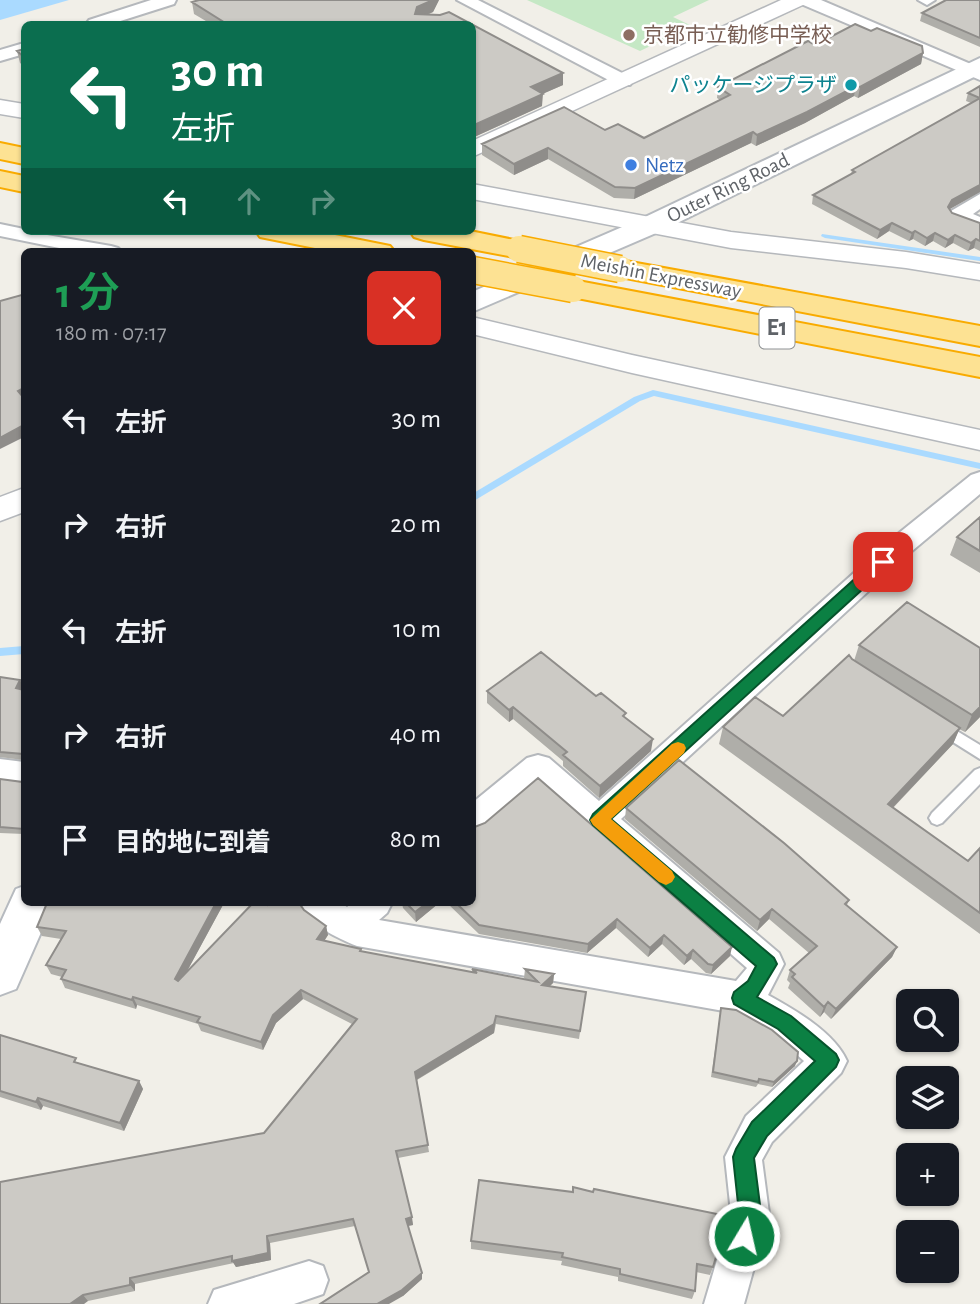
<!DOCTYPE html>
<html lang="ja">
<meta charset="utf-8">
<style>
:root{--surface:#171b24;--page:#242831;--text:#f1f3f6;--muted:#9ea1a6}
body{margin:0;font-family:"Alegreya Sans","Noto Sans JP",sans-serif;background:var(--page);color:var(--text);height:100vh;display:flex;flex-direction:column;font-size:26px;white-space:nowrap}
*{box-sizing:border-box;margin:0}
p{font-size:23px;color:var(--muted)}
.icon{flex:none;width:38px;height:38px;fill:none;stroke:currentColor;stroke-width:2;stroke-linecap:round;stroke-linejoin:round}
.map{position:relative;flex:1;overflow:hidden}
.side{position:absolute;left:21px;top:248px;width:455px;height:658px;display:flex;flex-direction:column;background:var(--surface);border-radius:10px;box-shadow:0 2px 5px #0004}
.side>*{flex:none}
.guide{position:absolute;left:21px;top:21px;width:455px;height:214px;border-radius:10px;box-shadow:0 2px 5px #0004;background:#0b6e4f;color:#fff;overflow:hidden}
.fabs{position:absolute;left:896px;top:989px;display:grid;gap:14px}
.fabs a{display:grid;place-items:center;width:63px;height:63px;border-radius:10px;background:var(--surface);box-shadow:0 2px 5px #0004;font-size:35px}
.pin{position:absolute;display:grid;place-items:center;width:60px;height:60px;color:#fff;margin:-30px;border-radius:14px;box-shadow:0 4px 10px #0006}
.me{position:absolute;width:77px;margin:-38px;rotate:9deg;stroke-linejoin:round;filter:drop-shadow(0 0 5px #0008)}
.turn{display:flex;align-items:center;gap:24px;height:147px;padding:0 35px;font-size:32px}
.turn .icon{width:91px;height:91px;stroke-width:2.5}
.turn b{display:block;font-size:49px;line-height:60px}
.lanes{display:flex;align-items:center;height:66px;padding:0 35px;background:#0003;justify-content:center;gap:35px;direction:ltr}
.lanes .off{opacity:.35}
.round{display:grid;place-items:center;flex:none;width:74px;height:74px;border-radius:10px;background:var(--page)}
.head{display:flex;align-items:center;justify-content:space-between;height:119px;padding:0 35px}
h1{font-size:42px;font-weight:600;line-height:52px;color:#1e9e55}
ul{padding:0;list-style:none}
li{display:flex;align-items:center;gap:21px;height:105px;padding:0 35px}
li div{flex:1}
li b{display:block;font-size:26px}
li em{font-style:normal}
.map>svg:first-child{display:block}
.green{fill:#c5e8c5}
.water{fill:#aadaff}
.lines{fill:none;stroke-linecap:round;stroke-linejoin:round}
.stream{fill:#aadaff;fill-rule:evenodd}
.service-casing{stroke:#b5b8bc;stroke-width:4}
.minor-casing{stroke:#b5b8bc;stroke-width:4}
.tertiary-casing{stroke:#b5b8bc;stroke-width:3}
.secondary-casing{stroke:#b6babf;stroke-width:4}
.motorway-casing{stroke:#f9ab00;stroke-width:4}
.service{fill:#fff;fill-rule:evenodd}
.minor{fill:#fff;fill-rule:evenodd}
.tertiary{fill:#fff;fill-rule:evenodd}
.secondary{fill:#fff;fill-rule:evenodd}
.motorway{fill:#fde293;fill-rule:evenodd}
.motorway-bridge-casing{stroke:#f9ab00;stroke-width:29;stroke-linecap:butt}
.motorway-bridge{stroke:#fde293;stroke-width:26}
.wall{fill:#afaea9}
.shaded-wall{fill:#8f8d8a}
.building{fill:#cccac5;stroke:#8f8d8a;stroke-width:2}
.route{fill:#0b8043;stroke:#07532c;stroke-width:2}
.slow{fill:#f59e0b}
.education-dot{fill:#8d6e63;stroke:#fff;stroke-width:2.5}
.culture-dot{fill:#0f9aa8;stroke:#fff;stroke-width:2.5}
.shop-dot{fill:#3f7fe0;stroke:#fff;stroke-width:2.5}
.labels{text-anchor:middle;dominant-baseline:central;stroke-width:5;stroke-linejoin:round;paint-order:stroke}
.far-education-label{font-size:21px;fill:#785e54;stroke:#fff;text-anchor:start}
.far-culture-label{font-size:21px;fill:#0d838f;stroke:#fff;text-anchor:end}
.far-shop-label{font-size:21px;fill:#366cbe;stroke:#fff;text-anchor:start}
.far-street-label{font-size:21px;fill:#5f6368;stroke:#fff}
.shield{fill:#fff;stroke:#8f9295;stroke-width:2}
.shield-label{font-size:24px;font-weight:bold;fill:#5f6368}
</style>
<div class="map">
<svg width="980" height="1304" viewBox="0 0 980 1304">
<rect width="100%" height="100%" fill="#f1efe8"/>
<path class="green" d="M527,0H709L673,17L692,26L640,51Z"/>
<path class="water" d="M0,0H69L0,20Z"/>
<g class="lines">
<path class="stream" d="M822,234L980,257V261L825,238L821,236Z
M653,390L980,463V469L654,396L640,401L472,502V494L634,397Z
M24,646V654L0,656V648Z"/>
<defs>
<path id="service" d="M942,722L980,745V759L937,732L935,728L937,724Z
M980,768V784L942,823L937,825L932,823L929,818L932,813L975,770Z"/>
<path id="minor" d="M151,0H176L174,4L111,24H86L89,20Z
M457,0H478L630,77L633,81L630,85H618Z
M799,0H821L980,68V80L801,4Z
M918,0H935L927,5Z
M24,43V54L0,61V50Z
M980,194V209L973,214L980,217V231L951,219L948,215L951,211Z
M0,224L24,229V231L111,246L118,248L122,252H79L0,236Z
M980,472V494L912,551L621,819L779,953L784,964L768,995C795,1010 834,1032 847,1061L841,1073L772,1142L762,1160L769,1213L744,1304H704L731,1213L725,1157L746,1116L804,1061L772,1033L735,1013L357,946C337,938 306,923 297,903H341L347,907L352,903H392L387,913L379,920L736,981L747,968L538,785L483,831L472,835V803L527,758L538,755L549,758L599,801L894,537L971,475Z
M0,759L24,762V786L0,783Z
M309,1261L323,1266L328,1280L323,1294L294,1304H208L214,1290Z"/>
<path id="tertiary" d="M781,0H808L805,4L472,157V141Z
M0,100L24,104V118L0,114Z
M472,184L731,232L906,252L980,264V280L906,268L731,248L472,199Z
M472,317L632,355L980,430V450L632,373L472,334Z
M24,488V512L0,521V497Z"/>
<path id="secondary" d="M980,58V74L663,230L472,312V292L643,218Z
M24,886V903H54L16,989L0,995V924L16,889Z"/>
<path id="motorway" d="M0,143L24,148V164L0,159Z
M0,171L24,176V192L0,187Z
M256,231H315L390,246L395,252H335L260,237Z
M410,231H470L529,243L533,249L529,255L519,258L424,240L414,237Z
M620,260L980,326V346L610,275L605,269L610,263Z
M573,280L980,357V377L562,295L558,289L562,283Z"/>
</defs>
<use href="#service" class="service-casing"/>
<use href="#minor" class="minor-casing"/>
<use href="#tertiary" class="tertiary-casing"/>
<use href="#secondary" class="secondary-casing"/>
<use href="#motorway" class="motorway-casing"/>
<use href="#service" class="service"/>
<use href="#minor" class="minor"/>
<use href="#tertiary" class="tertiary"/>
<use href="#secondary" class="secondary"/>
<use href="#motorway" class="motorway"/>
<defs>
<path id="motorway-bridge" d="M519,249L620,269
M473,270L573,289"/>
</defs>
<use href="#motorway-bridge" class="motorway-bridge-casing"/>
<use href="#motorway-bridge" class="motorway-bridge"/>
</g>
<path class="wall" d="M199,0H439L433,12L427,15H440L449,12L563,73V85L542,94V106L472,138V24H211L194,14L192,2Z
M980,0V47L920,21L922,13Z
M815,45L923,53L921,64L858,98L854,96L805,123L756,146L751,143L634,199L614,198L548,159L514,175L482,155V144L605,130L644,138L720,100L717,98L718,87Z
M24,49V66L20,63L17,51Z
M980,86V192L949,209L952,213L980,223V251L974,248L968,251L953,243L945,248L933,241L925,246L913,239L909,241L889,231L877,239L812,204L813,195L851,174L852,170L971,103L966,101L968,93Z
M980,517V573L950,555L957,537Z
M859,645L980,717L965,732L959,729L953,744L893,808L968,861L980,848V934L719,744L723,727L783,716L854,661Z
M0,677L20,680L23,686L21,689L24,690V834L0,833V779L23,782V760L0,757Z
M487,691L626,718L651,751L599,798L563,766V761L513,719L509,722L487,703Z
M626,808L849,900L847,905L897,947L892,957L831,1019L824,1012L820,1017L788,988L790,983L787,980L790,970L809,953L769,919L757,931L625,819Z
M472,828L730,956L711,974L706,973L691,959L684,965L662,944L648,957L616,928L587,953L479,934L447,903H472Z
M47,903H224L187,971L267,905L304,910L326,926L328,935L324,941L361,951L472,972V969L526,980L524,978L525,969L554,974L553,983L550,986L586,992L579,1039L496,1024L494,1033L417,1080L429,1152L398,1158L413,1225L408,1226L422,1273V1279L403,1296L369,1272L355,1226L270,1243L271,1260L236,1267L234,1263L135,1284V1291L88,1301L0,1304L264,1133L352,1024L303,999L276,1023L263,1050L201,1031L198,1024L137,1005L136,1009L65,988L61,979L62,977L51,974L46,965L61,939L42,936L37,927Z
M402,903H439L416,922L403,908Z
M721,1008L795,1066L772,1087L758,1084L756,1087L711,1077Z
M0,1035L79,1063L139,1081L143,1089L124,1131L43,1106L41,1110L0,1097Z
M573,1192H593L713,1267L710,1275L696,1272L695,1291L692,1299L618,1281V1277L561,1265L562,1261L471,1249V1241Z"/>
<path class="shaded-wall" d="M433,0H439L433,12L418,18L415,14L417,7Z
M923,53L921,64L858,98L860,87Z
M563,73V85L531,99V87Z
M856,86L854,96L805,123L756,146L757,135Z
M543,94L542,106L472,138V126Z
M753,132L751,143L634,199L635,188Z
M548,148V159L514,175V164Z
M980,185V192L950,209L948,207L952,200Z
M892,223L889,231L877,239L880,230Z
M915,231L913,239L909,241L912,233Z
M935,233L933,241L925,246L927,238Z
M955,235L953,243L945,248L948,240Z
M976,239L974,248L968,251L971,243Z
M24,388V399L18,391Z
M24,425V437L0,449V438Z
M20,680L23,686L19,694L16,688Z
M513,707V719L509,722V710Z
M980,707V717L965,732L972,715Z
M960,728L953,744L881,820L888,804Z
M653,739L651,751L599,798L600,786Z
M216,903H224L178,988L175,979Z
M427,903H439L416,922L415,912Z
M772,909L769,919L757,931L760,920Z
M617,919L616,928L587,953L588,944Z
M326,926L328,935L319,949L317,939Z
M664,935L662,944L648,957L650,948Z
M732,947L730,956L711,974L713,965Z
M897,947L892,957L831,1019L836,1009Z
M693,950L691,959L684,965L687,956Z
M554,974L553,983L541,994L542,985Z
M301,990L303,999L276,1023L263,1050L261,1042L273,1015Z
M133,997L137,1005L136,1009L132,1000Z
M828,1002L824,1012L820,1017L824,1007Z
M496,1016L494,1033L416,1080L415,1072Z
M797,1061L795,1066L772,1087L774,1082Z
M139,1081L143,1089L124,1131L120,1123Z
M38,1098L43,1106L41,1110L36,1102Z
M412,1217L413,1225L407,1226L406,1219Z
M267,1236L270,1243L271,1260L236,1267L232,1261Z
M422,1273V1279L403,1296L389,1304H377Z
M130,1278L135,1284V1291L130,1285Z
M83,1295L88,1301L84,1304H70Z"/>
<path class="building" d="M199,0H433L417,7L415,14L440,15L449,12L563,73L531,87L543,94L472,126V24H227L192,2Z
M946,0H980V38L922,13Z
M855,24L871,31L877,28L922,46L923,53L860,87L856,86L807,112L757,135L753,132L635,188L615,187L548,148L514,164L482,144L564,107L605,130L618,124L644,138L730,95L718,87L808,41L815,45Z
M24,49V57L17,51Z
M980,86V185L952,200L948,207L952,213L980,223V241L976,239L971,243L955,235L948,240L935,233L927,238L915,231L912,233L892,223L880,230L813,195L855,172L852,170L980,98L968,93Z
M24,290V388L18,391L24,398V425L0,438V301L22,295Z
M980,517V551L957,537Z
M907,602L980,648V707L972,715L859,645Z
M541,652L596,696L601,693L626,713L623,716L653,739L600,786L563,755L567,752L513,707L509,710L487,691Z
M849,655L852,659L960,728L888,804L968,861L980,848V913L723,727L755,697L783,716Z
M0,677L20,680L16,688L24,690V829L0,827V779L23,782V754L0,752Z
M679,760L784,843L849,900L845,904L897,947L836,1009L828,1002L824,1007L792,977L795,974L790,970L817,946L772,909L760,920L626,808Z
M538,778L732,947L713,965L708,964L693,950L687,956L664,935L650,948L617,919L588,944L479,925L456,903H472V828L485,823Z
M47,903H216L175,979L178,981L253,903H262L267,905L268,903H299L304,910L326,926L317,939L361,949L360,951L477,973L472,969L538,982L525,969L554,974L542,985L586,992L580,1031L496,1016L494,1024L415,1072L428,1145L396,1151L412,1217L406,1219L422,1273L402,1290L377,1304H320L369,1272L353,1219L267,1236L268,1253L232,1261V1256L130,1278V1285L83,1295L70,1304H0V1182L264,1133L357,1019L301,990L273,1015L261,1042L197,1022L200,1017L133,997L132,1000L61,979L66,970L46,965L66,931L37,927Z
M406,903H427L415,912Z
M721,1008L736,1010L772,1030L798,1052L797,1061L774,1082L759,1079L758,1082L713,1072Z
M0,1035L76,1058L74,1062L139,1081L120,1123L38,1098L36,1102L0,1091Z
M479,1180L573,1192V1187L593,1192L594,1189L722,1215L719,1247L713,1267L697,1264L695,1291L620,1274V1269L562,1257L563,1253L471,1241Z"/>
<path class="route" d="M883,557L888,558L891,562L888,566L611,819L774,958L777,964L757,997L791,1016L836,1054L839,1060L836,1067L767,1136L754,1158L761,1213L751,1243L744,1246L736,1243L733,1236L739,1213L733,1157L736,1149L752,1122L815,1061L778,1029L734,1004L732,998L734,992L748,981L756,966L593,825L590,820L593,814L878,558Z"/>
<path class="slow" d="M678,742L684,744L686,748L684,753L611,819L672,871L675,877L672,882L666,885L659,882L593,825L590,820L672,744Z"/>
<circle class="education-dot" cx="629" cy="35" r="7"/>
<circle class="culture-dot" cx="851" cy="85" r="7"/>
<circle class="shop-dot" cx="631" cy="165" r="7"/>
<g class="labels">
<g class="far-education-label">
<text x="643" y="35">京都市立勧修中学校</text>
</g>
<g class="far-culture-label">
<text x="837" y="85">パッケージプラザ</text>
</g>
<g class="far-shop-label">
<text x="645" y="165">Netz</text>
</g>
<g class="far-street-label">
<text transform="translate(728 188) rotate(-26)">Outer Ring Road</text>
<text transform="translate(661 276) rotate(11)">Meishin Expressway</text>
</g>
<rect class="shield" x="759.5" y="307.5" width="35" height="41" rx="5"/>
<g class="shield-label">
<text x="777" y="328">E1</text>
</g>
</g>
</svg>
<div class="fabs">
<a><svg class="icon" aria-label="search" viewBox="0 0 24 24"><circle cx="10" cy="10" r="6"/><path d="M15 15l6 6"/></svg></a>
<a><svg class="icon" aria-label="layers" viewBox="0 0 24 24"><path d="M12 4l9 5-9 5-9-5zM3 14l9 5 9-5"/></svg></a>
<a>+</a>
<a>−</a>
</div>
<div class="pin" style="left:883px;top:562px;background:#d93025"><svg class="icon" aria-label="arrive" viewBox="0 0 24 24"><path d="M6 21V4h12l-3 4 3 4H6"/></svg></div>
<svg class="me" style="left:744px;top:1236px" viewBox="-20 -20 40 40"><circle r="17" fill="#0b8043" stroke="#fff" stroke-width="3"/><path d="M0-11L8 9 0 5-8 9z" fill="#fff"/></svg>
<div class="guide">
<div class="turn"><svg class="icon" aria-label="left" viewBox="0 0 24 24"><path d="M17 20v-9H6M10 6l-5 5 5 5"/></svg><div><b>30 m</b>左折</div></div>
<div class="lanes"><svg class="icon" aria-label="left" viewBox="0 0 24 24"><path d="M17 20v-9H6M10 6l-5 5 5 5"/></svg><svg class="icon off" aria-label="ahead" viewBox="0 0 24 24"><path d="M12 20V5M6 11l6-6 6 6"/></svg><svg class="icon off" aria-label="right" viewBox="0 0 24 24"><path d="M7 20v-9h11M14 6l5 5-5 5"/></svg></div>
</div>
<section class="side">
<div class="head"><div><h1>1 分</h1><p>180 m · 07:17</p></div><a class="round" style="background:#d93025;color:#fff"><svg class="icon" aria-label="close" viewBox="0 0 24 24"><path d="M6 6l12 12M18 6L6 18"/></svg></a></div>
<ul>
<li><svg class="icon" aria-label="left" viewBox="0 0 24 24"><path d="M17 20v-9H6M10 6l-5 5 5 5"/></svg><div><b>左折</b></div><em>30 m</em></li>
<li><svg class="icon" aria-label="right" viewBox="0 0 24 24"><path d="M7 20v-9h11M14 6l5 5-5 5"/></svg><div><b>右折</b></div><em>20 m</em></li>
<li><svg class="icon" aria-label="left" viewBox="0 0 24 24"><path d="M17 20v-9H6M10 6l-5 5 5 5"/></svg><div><b>左折</b></div><em>10 m</em></li>
<li><svg class="icon" aria-label="right" viewBox="0 0 24 24"><path d="M7 20v-9h11M14 6l5 5-5 5"/></svg><div><b>右折</b></div><em>40 m</em></li>
<li><svg class="icon" aria-label="arrive" viewBox="0 0 24 24"><path d="M6 21V4h12l-3 4 3 4H6"/></svg><div><b>目的地に到着</b></div><em>80 m</em></li>
</ul>
</section>
</div>
